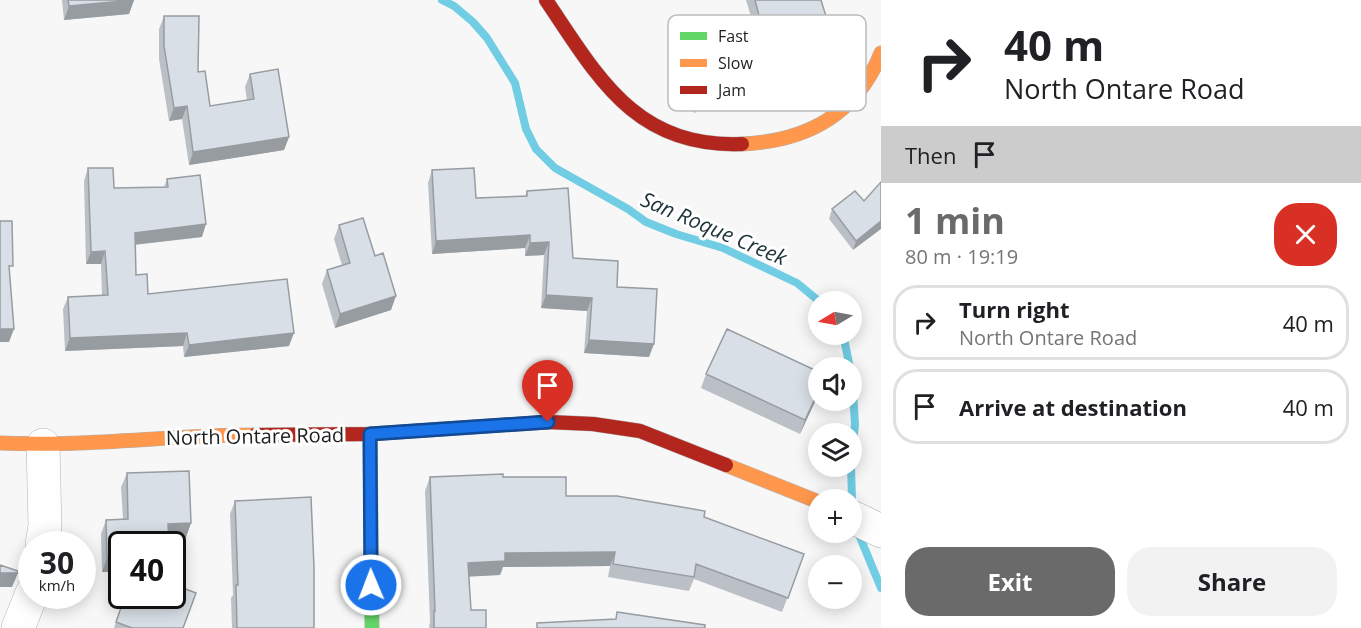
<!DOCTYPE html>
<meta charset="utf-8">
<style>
:root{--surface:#fff;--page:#f2f2f2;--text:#202124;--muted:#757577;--line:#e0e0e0;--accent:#6a6a6b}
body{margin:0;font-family:"Open Sans",sans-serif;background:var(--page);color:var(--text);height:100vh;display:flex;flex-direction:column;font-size:22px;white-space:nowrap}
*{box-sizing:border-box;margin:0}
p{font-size:20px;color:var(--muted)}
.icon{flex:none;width:33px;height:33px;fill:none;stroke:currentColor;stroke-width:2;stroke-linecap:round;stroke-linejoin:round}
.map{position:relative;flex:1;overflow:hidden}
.side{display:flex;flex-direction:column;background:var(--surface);width:480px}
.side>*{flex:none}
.banner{background:#fff;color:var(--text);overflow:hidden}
.needle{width:39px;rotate:260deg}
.buttons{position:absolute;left:808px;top:291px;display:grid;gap:12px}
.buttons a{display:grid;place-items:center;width:54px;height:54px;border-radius:50%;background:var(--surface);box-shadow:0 3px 15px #0003;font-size:30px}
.speed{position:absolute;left:18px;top:531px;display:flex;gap:12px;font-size:30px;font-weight:700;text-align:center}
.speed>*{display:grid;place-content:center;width:78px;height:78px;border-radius:50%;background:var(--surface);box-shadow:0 3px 15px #0003;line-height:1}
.speed small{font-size:15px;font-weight:400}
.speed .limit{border:3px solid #111;border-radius:9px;background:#fff;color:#111}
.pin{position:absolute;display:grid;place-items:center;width:51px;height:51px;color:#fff;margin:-62px -26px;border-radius:50% 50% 50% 0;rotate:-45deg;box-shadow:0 0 6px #0007}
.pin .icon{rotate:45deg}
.me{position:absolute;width:66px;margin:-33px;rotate:359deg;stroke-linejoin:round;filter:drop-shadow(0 0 4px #0008)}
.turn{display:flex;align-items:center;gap:21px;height:126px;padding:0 24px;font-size:27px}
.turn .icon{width:78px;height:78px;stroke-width:2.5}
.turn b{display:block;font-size:42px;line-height:51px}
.then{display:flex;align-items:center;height:57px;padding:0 24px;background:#0003;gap:12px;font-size:22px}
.round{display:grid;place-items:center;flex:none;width:63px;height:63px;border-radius:24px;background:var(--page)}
.headline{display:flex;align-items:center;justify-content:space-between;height:102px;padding:0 24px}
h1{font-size:36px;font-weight:700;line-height:45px;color:var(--accent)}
.button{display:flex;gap:12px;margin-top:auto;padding:12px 24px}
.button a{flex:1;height:69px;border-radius:24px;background:var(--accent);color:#fff;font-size:24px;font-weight:700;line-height:69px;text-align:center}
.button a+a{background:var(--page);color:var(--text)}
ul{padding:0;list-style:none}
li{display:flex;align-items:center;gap:18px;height:75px;margin:0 12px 9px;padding:0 12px;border:3px solid var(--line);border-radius:24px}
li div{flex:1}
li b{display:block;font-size:22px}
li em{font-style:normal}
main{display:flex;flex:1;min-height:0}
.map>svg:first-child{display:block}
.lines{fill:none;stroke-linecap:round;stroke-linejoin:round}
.stream{stroke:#71cde3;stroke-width:8}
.street-casing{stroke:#b2b2b2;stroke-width:34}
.fast-casing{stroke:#b2b2b2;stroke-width:15}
.slow-casing{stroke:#b2b2b2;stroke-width:15}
.jam-casing{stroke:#b2b2b2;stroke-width:15}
.street{stroke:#fefefe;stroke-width:33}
.fast{stroke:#63d668;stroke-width:14}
.slow{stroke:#ff974d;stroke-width:14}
.jam{stroke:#b3261e;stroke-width:14}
.wall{fill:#bac0c6}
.shaded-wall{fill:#979ca1}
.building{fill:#d8dfe6;stroke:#979ca1;stroke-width:1.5}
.route-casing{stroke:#114b97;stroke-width:15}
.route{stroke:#1a73e8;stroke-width:10}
.labels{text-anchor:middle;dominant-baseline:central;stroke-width:6;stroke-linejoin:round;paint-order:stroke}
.street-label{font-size:20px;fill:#1e1e1f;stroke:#fff}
.water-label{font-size:21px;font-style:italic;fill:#1e343a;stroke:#fff}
.key{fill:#fff;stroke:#bcbcbc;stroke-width:1.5}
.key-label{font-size:16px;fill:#1e1e1f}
</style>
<main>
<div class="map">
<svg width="881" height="628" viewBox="0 0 881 628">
<rect width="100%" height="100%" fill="#f7f7f7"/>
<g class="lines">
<path class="stream" d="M442,0L454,6L473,22L487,38L515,83L526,129L536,149L555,168L628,209L646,222L676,234L723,248L797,283L820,302
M843,334L850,368
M852,376L855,424L852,454
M851,466L852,500
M857,530L881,588"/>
<defs>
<path id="street" d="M852,517L881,531
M42,544L45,526L43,445
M18,628L32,593"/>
<path id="fast" d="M370,434L372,628"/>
<path id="slow" d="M742,144C807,141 856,115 881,53
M0,443C85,447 170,435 255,435
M726,465L819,502"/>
<path id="jam" d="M546,0C598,77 635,148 742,144
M255,435L370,434L548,422L593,424L640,431L726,465"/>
</defs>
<use href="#street" class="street-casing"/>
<use href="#fast" class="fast-casing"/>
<use href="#slow" class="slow-casing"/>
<use href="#jam" class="jam-casing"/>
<use href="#street" class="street"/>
<use href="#fast" class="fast"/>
<use href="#slow" class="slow"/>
<use href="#jam" class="jam"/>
</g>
<path class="wall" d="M62,0H134L129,14L64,20Z
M746,0H821L828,49L814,53L818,63L813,75L770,91L751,37L754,27Z
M164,16L198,72L210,106L247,100L245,87L250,74L289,137L284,150L189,165L182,119L169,121L159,59V29Z
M729,68L695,113L668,93L672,83Z
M88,168L114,188L164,187L167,179L202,237L135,245L136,275L148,294L289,346L184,357L183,346L65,351L63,309L68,297L102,295L101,264H86L84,181Z
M432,170L476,198L525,196L527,191L573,258L617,287L649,357L584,353L587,311L541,308L544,255L525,256V248L432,254L428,183Z
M881,182L853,250L829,219L832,209L864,201Z
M339,225L391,310L335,328L322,284L327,270L342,265L334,239Z
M819,372V393L800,434L701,388L706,374Z
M127,473L191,523L186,537L169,538L122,544V572H102L101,534L106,520L123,519L121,487Z
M430,477H503L566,496L704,517L804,554L782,612L694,579L689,591L608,577L610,566L503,567L500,575L469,576L471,610L486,628H429L430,621L425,491Z
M235,501L314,628H232L231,598L233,595L230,514Z
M125,596L183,628H114Z"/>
<path class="shaded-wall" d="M134,0L129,14L64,20L69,6Z
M832,36L828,49L807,56L811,44Z
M733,59L729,68L695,113L698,103Z
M818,63L813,75L770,91L774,78Z
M187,106L182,119L169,121L174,108Z
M289,137L284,150L189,165L193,152Z
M881,221V229L853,250L856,241Z
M206,224L202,237L130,245L135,233Z
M530,235L525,248L432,254L436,241Z
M549,242L544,255L525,256L530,243Z
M105,251L101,264H86L91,252Z
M546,295L592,298L587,311L541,308Z
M396,296L391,310L335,328L340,314Z
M0,329H14L9,342H0Z
M187,333L183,346L65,351L70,338Z
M294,333L289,346L184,357L189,345Z
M589,340L654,344L649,357L584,353Z
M819,390V393L800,434L805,420Z
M191,523L186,537L163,538L168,524Z
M615,552L610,566L503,567L500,575L463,577L468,563L505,553Z
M107,558H122V572H102Z
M0,573H18L12,587H0Z"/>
<path class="building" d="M68,0H134L69,6Z
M755,0H821L832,36L811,44L818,63L774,78L755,25L761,23Z
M164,16H199L198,72L205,71L210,106L254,99L250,74L278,69L289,137L193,152L187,106L174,108L164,46Z
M88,168H113L114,188L168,187L167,179L200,175L206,224L135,233L136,275L147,274L148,294L287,279L294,333L189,345L187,333L70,338L68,297L108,295L105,251L91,252Z
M474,168L476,198L527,196V191L568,188L573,258L618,261L617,287L657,289L654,344L589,340L592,298L546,295L549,242L530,243V235L436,241L432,170Z
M881,182V221L856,241L832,209L855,191L864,201Z
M363,218L375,256L383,253L396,296L340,314L327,270L350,263L339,225Z
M0,221H12L13,266H9L14,329H0Z
M727,329L819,372V390L805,420L706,374Z
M189,471L191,523L168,524L169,544H122V558H107L106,520L128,519L127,473Z
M503,474V477H566V496H617L705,511L704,517L804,554L788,598L696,564L694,577L613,564L615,552L505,553V561L468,563L471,610H486V628H434V611H435L430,477Z
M311,497L314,567V628H237L236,585H238L235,501Z
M0,565L18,571V573H0Z
M172,584L196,593L183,628H132L116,622L125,596H172Z
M617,612L705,625V628H537V623L616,619Z"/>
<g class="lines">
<defs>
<path id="route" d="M371,585L370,434L548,422"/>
</defs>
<use href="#route" class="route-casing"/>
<use href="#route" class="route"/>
</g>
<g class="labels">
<g class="street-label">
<text transform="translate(255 436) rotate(-1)">North Ontare Road</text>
</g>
<g class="water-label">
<text transform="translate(714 228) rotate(23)">San Roque Creek</text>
</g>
</g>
<rect x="668" y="15" width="198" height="96" rx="9" class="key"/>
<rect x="680" y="32" width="27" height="8" fill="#63d668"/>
<rect x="680" y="59" width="27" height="8" fill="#ff974d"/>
<rect x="680" y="86" width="27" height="8" fill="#b3261e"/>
<g class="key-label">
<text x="718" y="42">Fast</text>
<text x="718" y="69">Slow</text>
<text x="718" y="96">Jam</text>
</g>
</svg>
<div class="buttons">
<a><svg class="needle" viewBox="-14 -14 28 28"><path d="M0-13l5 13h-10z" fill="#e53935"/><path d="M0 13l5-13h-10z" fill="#757577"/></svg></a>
<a><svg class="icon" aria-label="sound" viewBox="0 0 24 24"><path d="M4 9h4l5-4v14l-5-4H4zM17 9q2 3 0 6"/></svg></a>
<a><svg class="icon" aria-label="layers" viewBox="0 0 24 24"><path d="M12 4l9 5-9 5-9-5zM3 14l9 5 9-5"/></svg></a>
<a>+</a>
<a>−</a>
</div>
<div class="speed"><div>30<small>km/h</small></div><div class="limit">40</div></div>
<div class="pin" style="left:548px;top:422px;background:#d93025"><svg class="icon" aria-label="arrive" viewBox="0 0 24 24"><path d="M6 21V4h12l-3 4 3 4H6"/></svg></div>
<svg class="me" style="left:371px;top:585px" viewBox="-20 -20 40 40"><circle r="17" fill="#1a73e8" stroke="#fff" stroke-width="3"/><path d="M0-11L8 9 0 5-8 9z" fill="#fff"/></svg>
</div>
<section class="side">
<div class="banner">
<div class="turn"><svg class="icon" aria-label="right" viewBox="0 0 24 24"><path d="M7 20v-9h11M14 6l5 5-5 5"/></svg><div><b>40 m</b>North Ontare Road</div></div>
<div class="then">Then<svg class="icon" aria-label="arrive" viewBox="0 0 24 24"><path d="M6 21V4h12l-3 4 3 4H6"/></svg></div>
</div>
<div class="headline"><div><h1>1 min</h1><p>80 m · 19:19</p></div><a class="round" style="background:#d93025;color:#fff"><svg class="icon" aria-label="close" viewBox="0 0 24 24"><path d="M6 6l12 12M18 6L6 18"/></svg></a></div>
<ul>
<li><svg class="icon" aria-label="right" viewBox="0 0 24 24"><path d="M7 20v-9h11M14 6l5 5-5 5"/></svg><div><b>Turn right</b><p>North Ontare Road</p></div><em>40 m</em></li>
<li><svg class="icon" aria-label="arrive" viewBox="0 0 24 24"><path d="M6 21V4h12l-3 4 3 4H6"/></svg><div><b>Arrive at destination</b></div><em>40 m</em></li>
</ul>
<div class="button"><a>Exit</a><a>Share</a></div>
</section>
</main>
